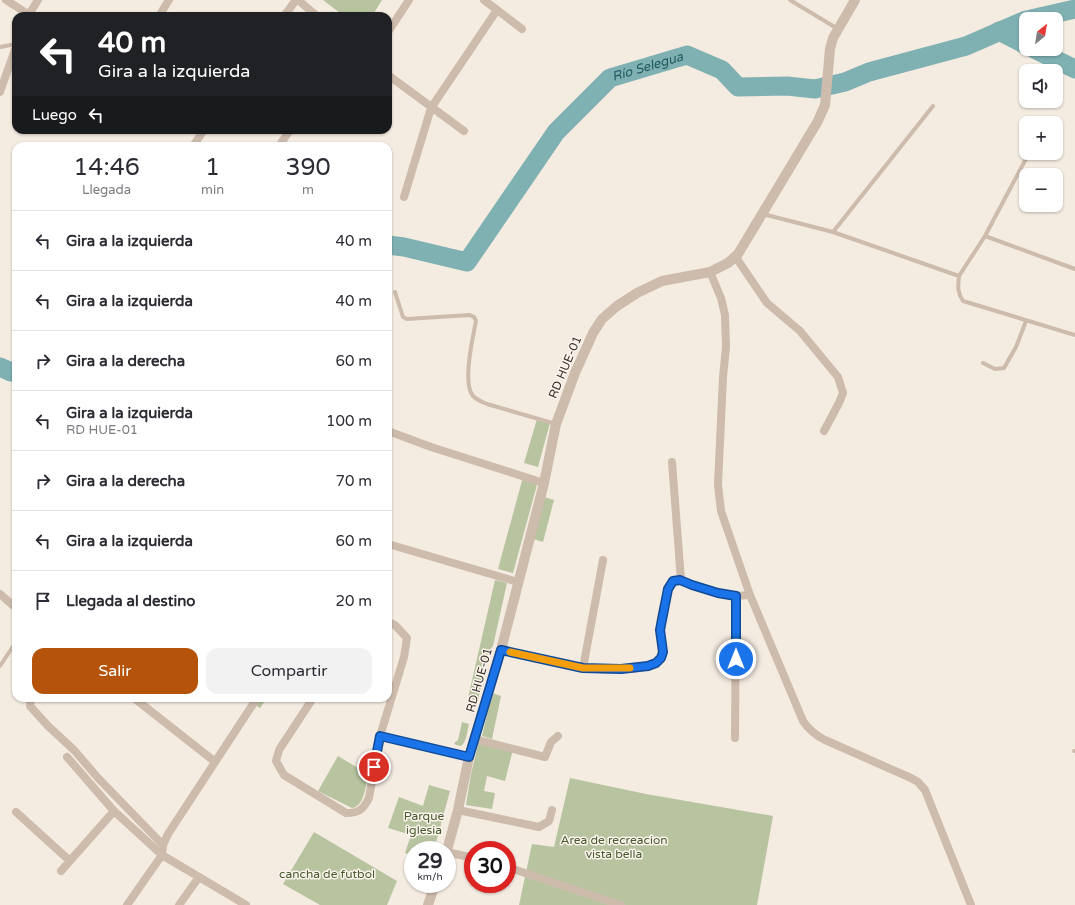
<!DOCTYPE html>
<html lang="es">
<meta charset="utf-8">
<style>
:root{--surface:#fff;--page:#f2f2f3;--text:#2b2b33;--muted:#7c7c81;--line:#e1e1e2;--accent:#b45309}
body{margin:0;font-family:"Varela Round",sans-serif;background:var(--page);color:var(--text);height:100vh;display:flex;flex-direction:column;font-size:15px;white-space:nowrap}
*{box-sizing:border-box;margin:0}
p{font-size:13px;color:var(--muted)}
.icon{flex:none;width:22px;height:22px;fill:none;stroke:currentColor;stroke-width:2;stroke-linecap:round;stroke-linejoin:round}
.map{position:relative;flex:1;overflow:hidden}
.panel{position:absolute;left:12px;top:142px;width:380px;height:560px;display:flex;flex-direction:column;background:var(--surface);border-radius:12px;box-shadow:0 1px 3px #0004}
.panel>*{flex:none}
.banner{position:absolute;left:12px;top:12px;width:380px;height:122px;border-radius:12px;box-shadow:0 1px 3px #0004;background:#202124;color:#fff;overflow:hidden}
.needle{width:26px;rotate:30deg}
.fabs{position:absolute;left:1019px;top:12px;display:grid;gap:8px}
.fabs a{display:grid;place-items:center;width:44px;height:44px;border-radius:8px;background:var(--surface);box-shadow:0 1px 3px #0004;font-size:20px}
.speed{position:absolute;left:404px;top:841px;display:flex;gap:8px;font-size:20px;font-weight:700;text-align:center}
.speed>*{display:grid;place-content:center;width:52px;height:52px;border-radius:50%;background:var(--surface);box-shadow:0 1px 3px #0004;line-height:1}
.speed small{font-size:10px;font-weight:400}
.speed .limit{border:6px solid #d22;background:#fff;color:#111}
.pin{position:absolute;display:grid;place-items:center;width:34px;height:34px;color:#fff;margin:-17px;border:2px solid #fff;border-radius:50%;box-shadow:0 1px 4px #0007}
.me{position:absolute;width:44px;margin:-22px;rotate:0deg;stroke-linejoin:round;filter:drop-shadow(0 0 3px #0008)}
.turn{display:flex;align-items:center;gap:14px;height:84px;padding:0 20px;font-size:18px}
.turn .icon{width:52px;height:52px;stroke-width:2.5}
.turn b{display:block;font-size:28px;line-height:34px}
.then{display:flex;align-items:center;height:38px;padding:0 20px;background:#0003;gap:8px;font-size:15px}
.eta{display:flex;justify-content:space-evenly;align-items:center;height:68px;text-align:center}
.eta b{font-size:24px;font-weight:600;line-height:28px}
.action{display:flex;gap:8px;margin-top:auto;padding:8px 20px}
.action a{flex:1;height:46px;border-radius:12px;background:var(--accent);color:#fff;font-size:16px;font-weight:600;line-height:46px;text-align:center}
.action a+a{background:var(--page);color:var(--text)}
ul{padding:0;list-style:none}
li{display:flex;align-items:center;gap:12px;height:60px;padding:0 20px;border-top:1px solid var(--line)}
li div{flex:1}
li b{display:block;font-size:15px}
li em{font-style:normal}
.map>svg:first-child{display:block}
.green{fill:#b8c4a0}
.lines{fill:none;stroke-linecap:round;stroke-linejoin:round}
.river{stroke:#7fb0b2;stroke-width:19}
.service{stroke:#cdbbac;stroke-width:4}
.minor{stroke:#cdbbac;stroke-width:8}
.tertiary{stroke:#cdbbac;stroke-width:10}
.route-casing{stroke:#114b97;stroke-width:10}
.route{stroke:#1a73e8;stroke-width:7}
.slow{stroke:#f59e0b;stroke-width:7}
.labels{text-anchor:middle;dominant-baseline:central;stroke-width:3;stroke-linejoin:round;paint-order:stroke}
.street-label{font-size:12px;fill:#3b302b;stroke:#fbf5ee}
.park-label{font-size:12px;fill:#4a5a2e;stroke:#fbf5ee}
.water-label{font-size:13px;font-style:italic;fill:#1f5a5e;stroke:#fbf5ee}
</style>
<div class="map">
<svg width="1075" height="905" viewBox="0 0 1075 905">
<rect width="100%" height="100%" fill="#f4ebe1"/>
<path class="green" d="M323,0H382L372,16H344Z
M537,419L550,423L538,467L524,463Z
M523,477L538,481L513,573L498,569Z
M541,496L554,500L543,542L530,538Z
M495,580L507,583L493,646L488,652L478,701L468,698Z
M492,693L501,696L492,739L482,736Z
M243,698H267L260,708Z
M462,722L469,724C467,731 467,741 461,746L456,745L454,743L458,740Z
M479,741L513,749L505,781L487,776L484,791L495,793L492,809L466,805L471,774Z
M338,756L368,774C366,784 365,806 352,808L318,791Z
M570,778L646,794L773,816L757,905H519L532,844L554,847Z
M429,785L450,791L434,850H413V855L405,853L411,835L388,828L399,797L423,806Z
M314,832L397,881L387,905H320L283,884Z"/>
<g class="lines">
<g class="river">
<path d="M1031,19L1075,9"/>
<path d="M999,31L1026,45"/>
<path d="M1034,49L1075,69"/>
<path id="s1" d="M388,245L404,247L467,262L556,132L610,78L687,55L722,70L738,87L787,86L815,89L845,82L869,72L966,46L1026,20"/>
<path d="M0,367L11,372L16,373"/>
</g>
<path class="service" d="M790,0L838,29
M0,47L16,44
M763,214L833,232L959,276L985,236L1029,153
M833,232L933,106
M985,236L1075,269
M959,276C958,286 957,292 963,301L1075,335
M395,292L403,317L407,319L470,315L474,317L476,321C473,337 462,383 473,396C477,400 482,402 487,404L556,424
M983,363L995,369L1004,368L1016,347L1026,321
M0,666L16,642
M1074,751H1075"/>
<path class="minor" d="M6,0L31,16
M298,0L317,16
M484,0L522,29
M28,16L38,0
M159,16L169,0
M284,16L296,0
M388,32L409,0
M388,75L464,131
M0,92L16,47
M193,146L204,130
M279,146L290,130
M404,197L431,108L497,10
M735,256L767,303L800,331L838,377L843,393L839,403L824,431
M710,272L721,298L725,315L726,347L723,377L718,485L721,511L750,595L803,721C809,730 815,735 825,740L911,778L918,782L925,790L971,905
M388,431L431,447L544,483
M672,462L681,580
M388,544L518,582
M0,594L16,608
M501,650C528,655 555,663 582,667C598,670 633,671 649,666C655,664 662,659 663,652C664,645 660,638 660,631C659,619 667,591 673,581L681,580L692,585L718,593L736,596L750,595
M583,668L603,560
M31,698L30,706L48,726L74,750L98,778L163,845
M134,698L214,761
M313,698L279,750L276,761L284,775L346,813C359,813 363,810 369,798L380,736L404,657L407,638L395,625L388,622
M380,736L469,757
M735,738L736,596
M474,739L545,757L551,742L558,736
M67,757L114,811L162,855L246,905
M458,810L539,827L549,821L552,810
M16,812L70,861
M447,852L473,858
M507,867L621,905
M61,871L114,811
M127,905L162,855L163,845L168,834L257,698
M179,905L199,877"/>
<path class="tertiary" d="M447,850L458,810L469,757L501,650L544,483L556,424L575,373L593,333L602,319L617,306L637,293L662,281L710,272L728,263L738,254L818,121L825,105L830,49L833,38L855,0
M428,905L435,884"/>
</g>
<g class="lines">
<defs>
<path id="route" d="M374,767L380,736L469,757L501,650L583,668L621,669L648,666L656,663L661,658L663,652L660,630L668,589L673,581L680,580L692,585L718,593L736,596V659"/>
</defs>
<use href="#route" class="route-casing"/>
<use href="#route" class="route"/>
<path class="slow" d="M510,652L583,668H630"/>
</g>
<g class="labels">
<g class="street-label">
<text transform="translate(565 367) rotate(-67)">RD HUE-01</text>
<text transform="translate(479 680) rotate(-74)">RD HUE-01</text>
</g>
<g class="park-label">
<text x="424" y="816">Parque<tspan x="424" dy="14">iglesia</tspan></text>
<text x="614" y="840">Area de recreacion<tspan x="614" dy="14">vista bella</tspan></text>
<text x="327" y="874">cancha de futbol</text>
</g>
<g class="water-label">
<text stroke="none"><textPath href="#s1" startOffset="354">Río Selegua</textPath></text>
</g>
</g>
</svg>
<div class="fabs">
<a><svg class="needle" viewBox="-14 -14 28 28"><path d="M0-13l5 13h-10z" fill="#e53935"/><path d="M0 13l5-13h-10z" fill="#7c7c81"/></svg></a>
<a><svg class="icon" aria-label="sound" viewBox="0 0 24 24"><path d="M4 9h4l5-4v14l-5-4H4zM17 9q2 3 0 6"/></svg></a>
<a>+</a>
<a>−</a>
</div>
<div class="speed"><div>29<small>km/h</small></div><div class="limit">30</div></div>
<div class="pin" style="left:374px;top:767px;background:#d93025"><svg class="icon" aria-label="arrive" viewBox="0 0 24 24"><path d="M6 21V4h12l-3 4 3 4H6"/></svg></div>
<svg class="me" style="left:736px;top:659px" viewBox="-20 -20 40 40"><circle r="17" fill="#1a73e8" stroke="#fff" stroke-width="3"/><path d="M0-11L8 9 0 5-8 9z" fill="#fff"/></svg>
<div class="banner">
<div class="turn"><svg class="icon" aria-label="left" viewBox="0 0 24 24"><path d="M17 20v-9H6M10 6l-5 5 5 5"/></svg><div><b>40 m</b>Gira a la izquierda</div></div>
<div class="then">Luego<svg class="icon" aria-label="left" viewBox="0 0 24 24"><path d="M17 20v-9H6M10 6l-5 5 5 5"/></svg></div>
</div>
<section class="panel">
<div class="eta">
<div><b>14:46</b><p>Llegada</p></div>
<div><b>1</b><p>min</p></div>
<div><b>390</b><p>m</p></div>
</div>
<ul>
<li><svg class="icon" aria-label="left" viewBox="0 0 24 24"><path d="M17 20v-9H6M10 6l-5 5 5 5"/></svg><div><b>Gira a la izquierda</b></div><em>40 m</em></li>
<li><svg class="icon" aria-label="left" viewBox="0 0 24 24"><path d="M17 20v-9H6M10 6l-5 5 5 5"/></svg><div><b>Gira a la izquierda</b></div><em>40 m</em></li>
<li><svg class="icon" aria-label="right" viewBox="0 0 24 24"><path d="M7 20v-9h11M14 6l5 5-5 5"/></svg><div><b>Gira a la derecha</b></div><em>60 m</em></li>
<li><svg class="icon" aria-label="left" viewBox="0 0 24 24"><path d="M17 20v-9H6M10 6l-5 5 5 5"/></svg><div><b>Gira a la izquierda</b><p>RD HUE-01</p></div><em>100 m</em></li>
<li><svg class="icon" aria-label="right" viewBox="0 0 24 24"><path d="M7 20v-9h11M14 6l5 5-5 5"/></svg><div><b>Gira a la derecha</b></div><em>70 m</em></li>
<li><svg class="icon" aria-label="left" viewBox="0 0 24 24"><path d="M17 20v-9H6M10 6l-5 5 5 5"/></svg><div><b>Gira a la izquierda</b></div><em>60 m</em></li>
<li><svg class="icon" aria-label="arrive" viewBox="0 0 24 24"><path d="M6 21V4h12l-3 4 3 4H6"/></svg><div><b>Llegada al destino</b></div><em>20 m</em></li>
</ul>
<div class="action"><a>Salir</a><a>Compartir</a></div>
</section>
</div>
